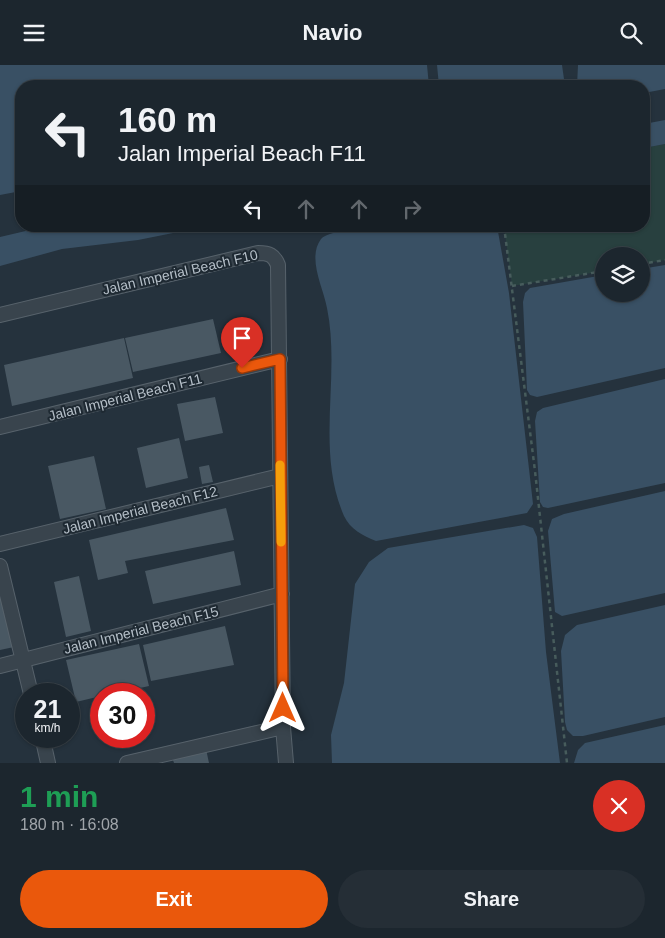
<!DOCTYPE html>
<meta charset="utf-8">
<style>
:root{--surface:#1c262e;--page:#252e36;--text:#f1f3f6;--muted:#a0a5aa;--line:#3a434a;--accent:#ea580c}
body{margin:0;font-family:Arial,sans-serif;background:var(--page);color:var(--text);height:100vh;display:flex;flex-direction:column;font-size:19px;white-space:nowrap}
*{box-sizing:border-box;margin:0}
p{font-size:16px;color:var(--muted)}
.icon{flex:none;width:28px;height:28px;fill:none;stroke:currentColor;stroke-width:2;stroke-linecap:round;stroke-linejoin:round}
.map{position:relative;height:698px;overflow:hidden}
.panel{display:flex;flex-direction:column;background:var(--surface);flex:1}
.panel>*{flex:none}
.hud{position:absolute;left:15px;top:15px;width:635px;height:152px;border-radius:20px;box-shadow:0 1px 4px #0004,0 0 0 1px var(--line);background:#1c262e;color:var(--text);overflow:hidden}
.tools{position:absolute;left:595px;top:182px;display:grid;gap:10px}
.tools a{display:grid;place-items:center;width:55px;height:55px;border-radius:50%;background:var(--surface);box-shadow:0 1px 4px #0004,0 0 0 1px var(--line);font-size:25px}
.speed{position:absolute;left:15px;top:618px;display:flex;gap:10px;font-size:25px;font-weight:700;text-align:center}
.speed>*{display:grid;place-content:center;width:65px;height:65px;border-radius:50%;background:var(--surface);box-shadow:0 1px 4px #0004,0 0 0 1px var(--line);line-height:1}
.speed small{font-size:12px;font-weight:400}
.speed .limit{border:8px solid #d22;background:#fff;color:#111}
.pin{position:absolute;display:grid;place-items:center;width:42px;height:42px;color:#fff;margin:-51px -21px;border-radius:50% 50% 50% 0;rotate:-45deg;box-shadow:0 0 5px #0007}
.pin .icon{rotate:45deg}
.me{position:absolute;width:55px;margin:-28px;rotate:0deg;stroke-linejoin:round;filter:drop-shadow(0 0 4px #0008)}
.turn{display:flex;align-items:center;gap:18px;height:105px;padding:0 20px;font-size:22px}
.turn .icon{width:65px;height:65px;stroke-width:2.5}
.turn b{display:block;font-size:35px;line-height:42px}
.lanes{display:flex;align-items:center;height:48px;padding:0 20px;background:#0003;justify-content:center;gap:25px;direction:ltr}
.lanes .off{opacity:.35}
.round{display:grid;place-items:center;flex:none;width:52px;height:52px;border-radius:26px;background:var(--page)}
.summary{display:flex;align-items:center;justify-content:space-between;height:85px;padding:0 20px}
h1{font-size:30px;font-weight:600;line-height:38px;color:#1e9e55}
.cta{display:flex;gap:10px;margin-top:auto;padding:10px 20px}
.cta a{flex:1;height:58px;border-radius:30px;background:var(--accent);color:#fff;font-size:20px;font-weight:600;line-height:58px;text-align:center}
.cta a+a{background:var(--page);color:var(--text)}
header{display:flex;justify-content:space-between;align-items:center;height:65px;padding:0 20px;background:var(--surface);font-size:22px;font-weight:600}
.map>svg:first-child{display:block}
.green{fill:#28403f}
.water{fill:#395064}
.building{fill:#495863}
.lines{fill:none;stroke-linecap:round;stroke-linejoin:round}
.minor-casing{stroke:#57626b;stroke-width:16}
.path{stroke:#475c5c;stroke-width:2.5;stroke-dasharray:4 4;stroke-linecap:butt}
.minor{stroke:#39444d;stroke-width:14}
.route-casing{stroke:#983908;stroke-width:12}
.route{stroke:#ea580c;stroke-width:9}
.slow{stroke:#f59e0b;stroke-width:9}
.labels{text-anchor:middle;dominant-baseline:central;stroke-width:4;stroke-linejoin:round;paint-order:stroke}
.street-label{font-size:14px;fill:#b5bfc8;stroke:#1e2932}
</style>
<header><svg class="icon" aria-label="menu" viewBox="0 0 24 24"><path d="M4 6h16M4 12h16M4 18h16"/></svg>Navio<svg class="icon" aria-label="search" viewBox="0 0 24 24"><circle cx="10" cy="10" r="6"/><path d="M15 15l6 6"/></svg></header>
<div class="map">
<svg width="665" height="698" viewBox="0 0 665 698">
<rect width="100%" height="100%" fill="#25323d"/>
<path class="green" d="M665,79V195L641,199V191H604V206L512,221L504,161H644V83Z"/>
<path class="water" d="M0,0H427L429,21H21V126L0,130Z
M437,0H562L565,21H439Z
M578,0H665V24L644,28V21H577Z
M665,55V79L644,83V59Z
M47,161H208L138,175L62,184L0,201V172Z
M391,161H497L509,228L533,439L527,448L376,476C363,471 350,464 344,451C315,384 341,312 327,243C323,222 307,193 321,174C329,164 377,163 391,161Z
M665,200V303L537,332L530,330L527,325L523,237L525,228L530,223L604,210V229H641V204Z
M665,314V418L548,443L543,442L540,437L535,356L537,347L543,343Z
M665,426V528L562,551L555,547L548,466L552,454L564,449Z
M524,460L533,463L537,472L546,587L560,698H332L331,670L344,618L355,519L369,497L388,483Z
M665,540V652L583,671H573L567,665L565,657L561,586L565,570L577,560Z
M665,660V698H574L578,685L585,678Z"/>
<path class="building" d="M213,254L221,288L133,307L125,273Z
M124,273L133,313L12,341L4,300Z
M215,332L223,368L185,376L177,339Z
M179,373L188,413L146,423L137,383Z
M94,391L106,444L60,454L48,401Z
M209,400L213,417L202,419L199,402Z
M226,443L234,475L125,496L128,508L98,515L89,475Z
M234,486L241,520L153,539L145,506Z
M79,511L91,566L66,572L54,517Z
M0,526L14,582L0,585Z
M225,561L234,600L151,616L143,580Z
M139,579L149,621L113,629H101V631L76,637L66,595Z
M206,684L209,698H174L172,692Z"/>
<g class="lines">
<defs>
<path id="minor" d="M0,250L258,188C269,188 274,190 278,200L283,662L286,698
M0,362L280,294
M0,479L280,411
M0,501L31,629
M0,601L282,529
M42,671L48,698
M127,698L283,662"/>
</defs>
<use href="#minor" class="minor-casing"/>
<path class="path" d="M504,161L535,406L567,698
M641,199L665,195
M512,221L604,206"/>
<use href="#minor" class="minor"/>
</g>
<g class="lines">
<defs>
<path id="route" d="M242,303L280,294L283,643"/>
</defs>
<use href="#route" class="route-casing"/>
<use href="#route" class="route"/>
<path class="slow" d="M280,400L281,477"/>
</g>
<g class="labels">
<g class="street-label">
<text transform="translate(180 207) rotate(-13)">Jalan Imperial Beach F10</text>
<text transform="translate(125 332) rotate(-14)">Jalan Imperial Beach F11</text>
<text transform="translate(140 445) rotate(-14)">Jalan Imperial Beach F12</text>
<text transform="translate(141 565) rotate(-14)">Jalan Imperial Beach F15</text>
</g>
</g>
</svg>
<div class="tools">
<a><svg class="icon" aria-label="layers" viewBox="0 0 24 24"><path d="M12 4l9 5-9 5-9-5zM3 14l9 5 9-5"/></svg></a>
</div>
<div class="speed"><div>21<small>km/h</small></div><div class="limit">30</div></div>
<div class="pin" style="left:242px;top:303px;background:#d93025"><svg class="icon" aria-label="arrive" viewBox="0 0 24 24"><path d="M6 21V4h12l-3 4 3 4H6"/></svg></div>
<svg class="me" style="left:283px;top:643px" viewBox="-20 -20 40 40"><path d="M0-17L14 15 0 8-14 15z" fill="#ea580c" stroke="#fff" stroke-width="4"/></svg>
<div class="hud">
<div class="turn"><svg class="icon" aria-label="left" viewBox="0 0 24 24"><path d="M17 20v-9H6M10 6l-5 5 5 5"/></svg><div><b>160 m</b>Jalan Imperial Beach F11</div></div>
<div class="lanes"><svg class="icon" aria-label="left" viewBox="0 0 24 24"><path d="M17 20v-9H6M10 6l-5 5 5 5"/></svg><svg class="icon off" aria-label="ahead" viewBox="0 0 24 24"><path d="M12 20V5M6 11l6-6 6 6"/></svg><svg class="icon off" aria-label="ahead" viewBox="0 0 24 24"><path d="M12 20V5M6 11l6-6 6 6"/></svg><svg class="icon off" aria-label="right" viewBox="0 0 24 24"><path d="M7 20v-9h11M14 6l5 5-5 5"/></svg></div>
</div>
</div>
<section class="panel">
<div class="summary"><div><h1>1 min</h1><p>180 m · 16:08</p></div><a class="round" style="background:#d93025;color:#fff"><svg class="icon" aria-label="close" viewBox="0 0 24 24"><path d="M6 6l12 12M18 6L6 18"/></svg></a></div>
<div class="cta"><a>Exit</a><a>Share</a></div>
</section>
